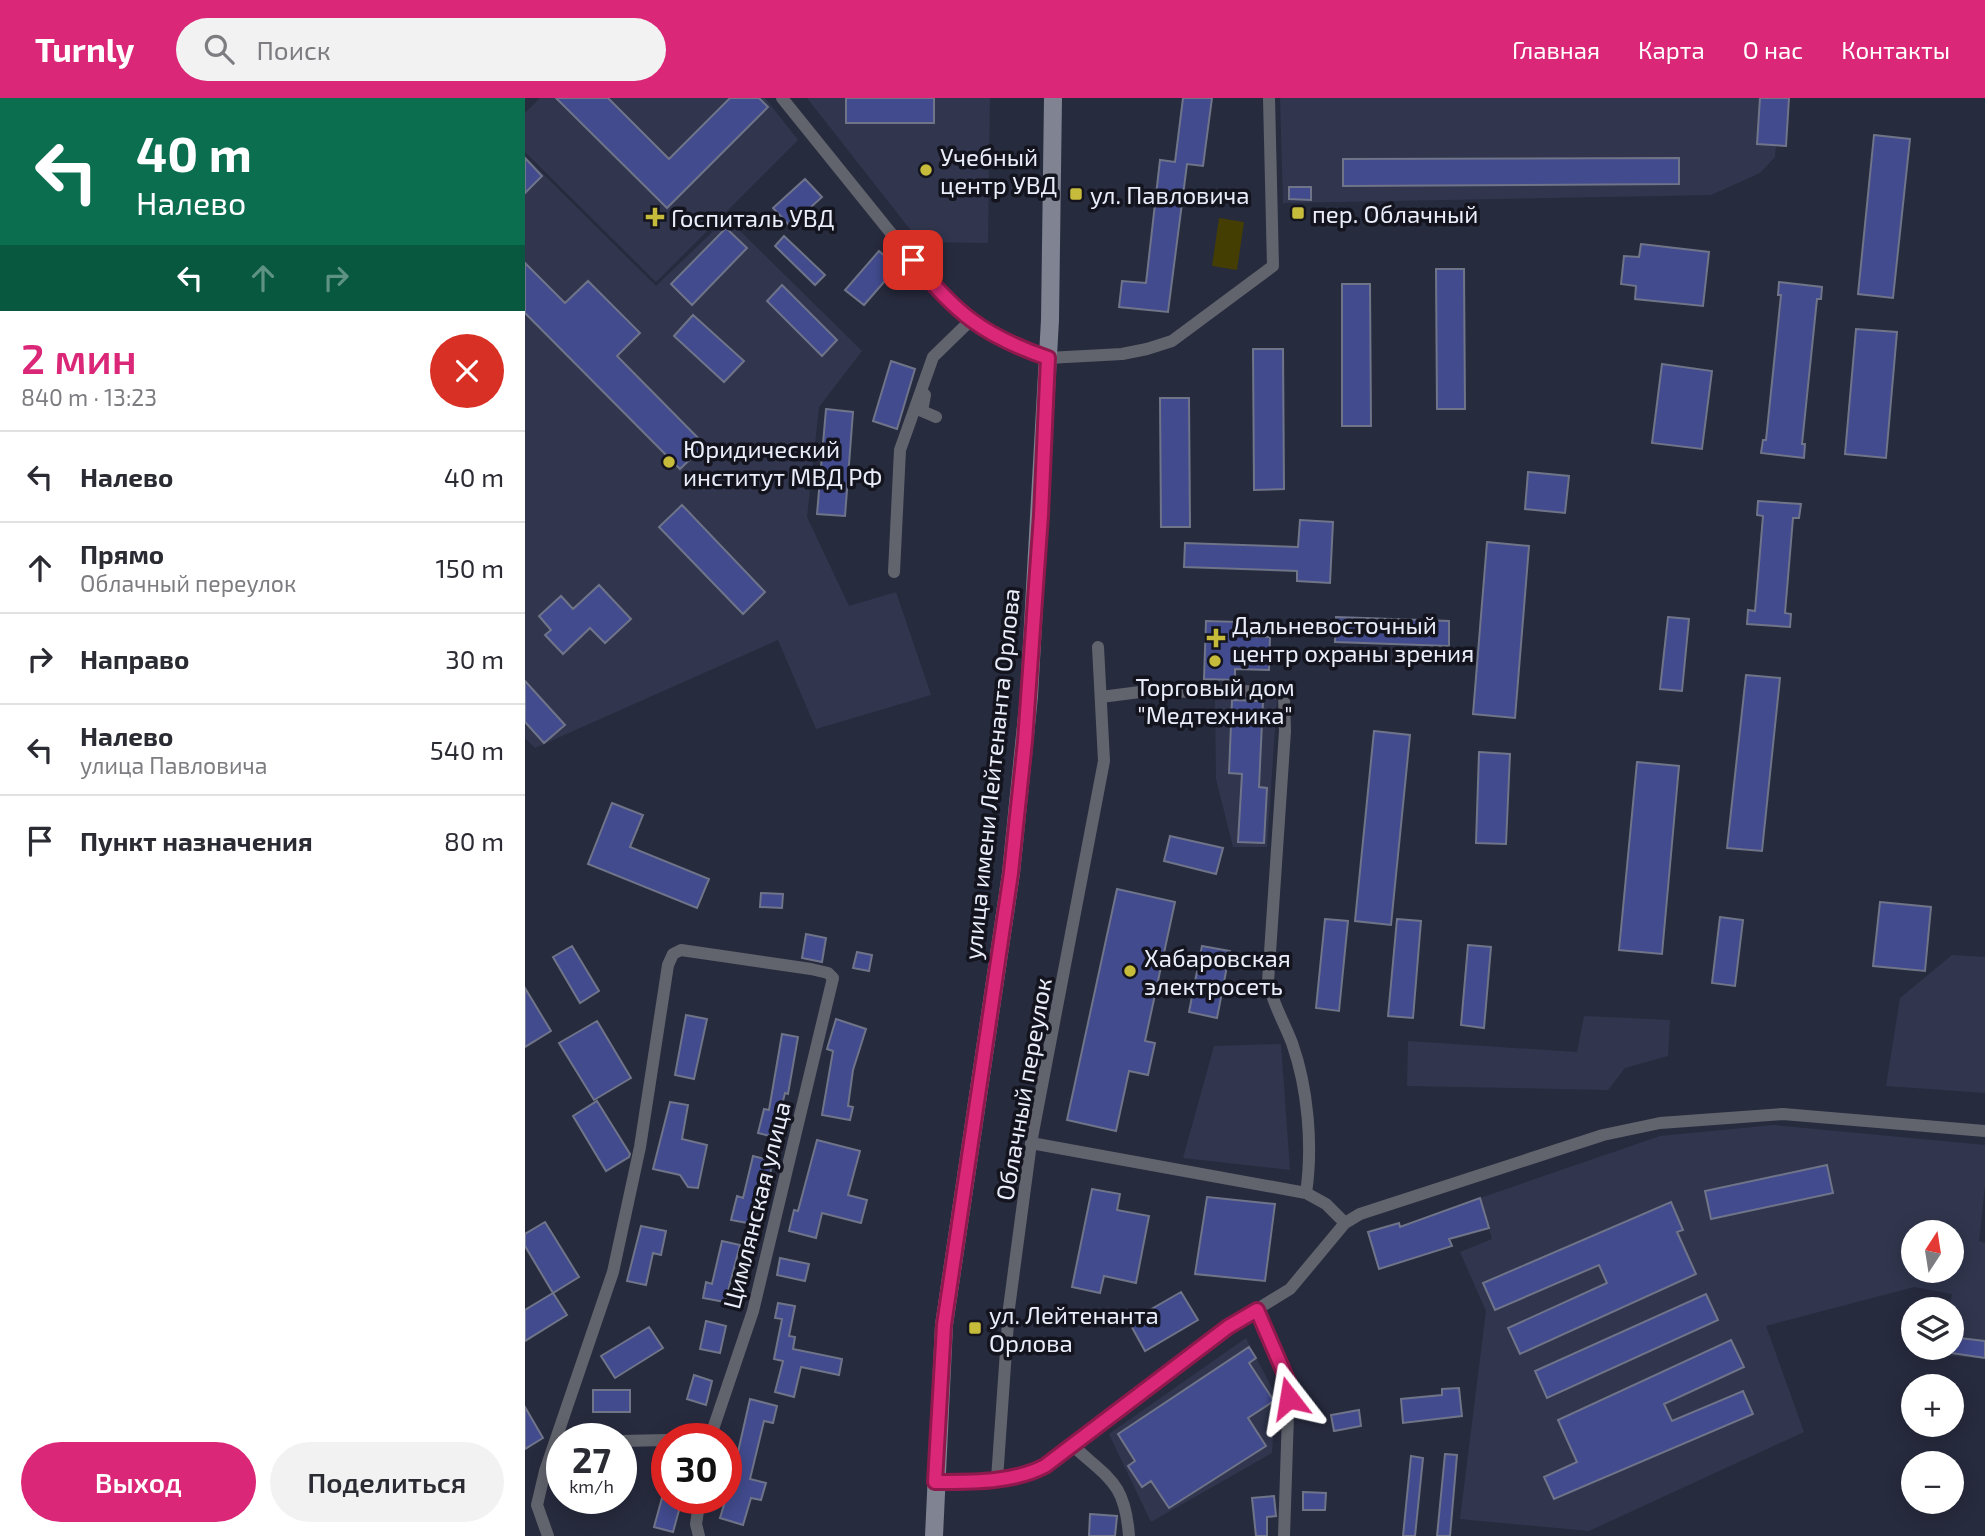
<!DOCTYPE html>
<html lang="ru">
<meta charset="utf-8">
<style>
:root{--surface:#fff;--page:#f2f2f3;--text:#2b2b33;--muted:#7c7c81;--line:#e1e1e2;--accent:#db2777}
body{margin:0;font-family:"Exo 2",sans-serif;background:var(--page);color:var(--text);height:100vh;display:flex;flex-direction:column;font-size:26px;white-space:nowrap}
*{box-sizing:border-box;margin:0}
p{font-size:23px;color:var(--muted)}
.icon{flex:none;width:38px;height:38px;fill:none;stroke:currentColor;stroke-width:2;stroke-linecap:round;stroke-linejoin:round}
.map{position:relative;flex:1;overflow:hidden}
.sheet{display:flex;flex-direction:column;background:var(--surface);width:525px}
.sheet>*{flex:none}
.guide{background:#0b6e4f;color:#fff;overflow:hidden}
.needle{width:46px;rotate:12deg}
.fabs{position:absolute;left:1376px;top:1122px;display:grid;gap:14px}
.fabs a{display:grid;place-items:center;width:63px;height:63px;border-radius:50%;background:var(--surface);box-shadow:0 4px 18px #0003;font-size:35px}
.speed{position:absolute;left:21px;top:1325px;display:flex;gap:14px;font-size:35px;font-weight:700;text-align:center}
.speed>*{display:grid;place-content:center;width:91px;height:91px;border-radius:50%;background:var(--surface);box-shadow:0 4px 18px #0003;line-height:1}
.speed small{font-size:18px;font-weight:400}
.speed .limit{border:10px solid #d22;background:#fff;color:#111}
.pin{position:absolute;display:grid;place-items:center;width:60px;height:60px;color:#fff;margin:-30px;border-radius:14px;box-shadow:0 4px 10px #0006}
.me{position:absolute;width:77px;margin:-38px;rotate:346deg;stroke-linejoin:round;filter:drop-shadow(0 0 5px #0008)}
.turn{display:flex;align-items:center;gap:24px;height:147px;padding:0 21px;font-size:32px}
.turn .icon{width:91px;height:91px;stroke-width:2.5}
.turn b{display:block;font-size:49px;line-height:60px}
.lanes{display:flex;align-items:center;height:66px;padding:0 21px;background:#0003;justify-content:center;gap:35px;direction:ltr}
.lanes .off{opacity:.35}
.round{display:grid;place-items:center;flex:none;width:74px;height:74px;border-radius:37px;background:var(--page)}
.headline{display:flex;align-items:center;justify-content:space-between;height:119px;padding:0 21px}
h1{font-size:42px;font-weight:600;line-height:52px;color:var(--accent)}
.cta{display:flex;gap:14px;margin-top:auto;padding:14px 21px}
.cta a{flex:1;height:80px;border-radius:42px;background:var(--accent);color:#fff;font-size:28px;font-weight:600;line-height:80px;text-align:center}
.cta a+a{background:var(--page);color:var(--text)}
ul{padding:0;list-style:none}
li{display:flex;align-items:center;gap:21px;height:91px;padding:0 21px;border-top:2px solid var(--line)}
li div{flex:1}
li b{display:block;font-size:26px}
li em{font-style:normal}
header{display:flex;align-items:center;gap:42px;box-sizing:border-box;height:98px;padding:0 35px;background:var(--accent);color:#fff}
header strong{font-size:33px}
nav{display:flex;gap:38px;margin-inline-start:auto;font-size:24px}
.search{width:490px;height:63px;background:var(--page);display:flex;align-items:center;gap:18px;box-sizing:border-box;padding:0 24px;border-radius:38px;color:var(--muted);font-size:26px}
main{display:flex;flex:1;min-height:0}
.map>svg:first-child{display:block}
.built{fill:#31364e;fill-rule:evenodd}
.green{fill:#443e03}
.building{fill:#424b8e;stroke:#6f7489;stroke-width:2}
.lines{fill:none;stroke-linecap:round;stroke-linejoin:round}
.street{stroke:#62646d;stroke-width:12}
.secondary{stroke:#7f8392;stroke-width:18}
.route-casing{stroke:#8e194d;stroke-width:18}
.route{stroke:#db2777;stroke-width:12}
.poi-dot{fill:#c7bb3c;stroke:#13141d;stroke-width:2.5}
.labels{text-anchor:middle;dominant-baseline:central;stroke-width:7;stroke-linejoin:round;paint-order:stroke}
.poi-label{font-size:24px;fill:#eaedfa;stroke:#13141d;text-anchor:start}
.street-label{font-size:24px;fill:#eaedfa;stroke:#13141d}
</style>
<header>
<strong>Turnly</strong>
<div class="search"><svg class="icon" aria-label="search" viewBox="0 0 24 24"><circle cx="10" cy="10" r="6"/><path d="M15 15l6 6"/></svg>Поиск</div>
<nav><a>Главная</a><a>Карта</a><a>О нас</a><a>Контакты</a></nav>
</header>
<main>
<section class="sheet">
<div class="guide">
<div class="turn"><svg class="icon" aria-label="left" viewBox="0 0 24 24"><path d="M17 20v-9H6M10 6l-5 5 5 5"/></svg><div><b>40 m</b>Налево</div></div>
<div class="lanes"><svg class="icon" aria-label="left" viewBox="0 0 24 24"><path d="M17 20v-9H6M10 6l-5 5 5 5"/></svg><svg class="icon off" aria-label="ahead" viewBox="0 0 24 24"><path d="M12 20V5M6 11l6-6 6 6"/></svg><svg class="icon off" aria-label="right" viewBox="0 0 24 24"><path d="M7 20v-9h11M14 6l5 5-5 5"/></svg></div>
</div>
<div class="headline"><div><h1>2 мин</h1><p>840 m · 13:23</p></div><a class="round" style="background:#d93025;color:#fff"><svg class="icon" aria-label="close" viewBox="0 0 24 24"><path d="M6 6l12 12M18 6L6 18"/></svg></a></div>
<ul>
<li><svg class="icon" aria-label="left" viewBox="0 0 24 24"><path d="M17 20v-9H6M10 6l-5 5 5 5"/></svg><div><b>Налево</b></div><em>40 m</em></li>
<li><svg class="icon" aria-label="ahead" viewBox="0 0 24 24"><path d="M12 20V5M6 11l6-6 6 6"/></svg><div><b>Прямо</b><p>Облачный переулок</p></div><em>150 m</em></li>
<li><svg class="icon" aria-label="right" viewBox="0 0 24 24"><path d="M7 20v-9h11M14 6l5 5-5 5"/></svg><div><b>Направо</b></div><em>30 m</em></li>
<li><svg class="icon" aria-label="left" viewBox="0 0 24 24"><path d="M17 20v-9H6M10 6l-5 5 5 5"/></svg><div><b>Налево</b><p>улица Павловича</p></div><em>540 m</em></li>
<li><svg class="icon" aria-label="arrive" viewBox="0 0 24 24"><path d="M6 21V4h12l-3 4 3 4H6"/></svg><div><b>Пункт назначения</b></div><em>80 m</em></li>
</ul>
<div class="cta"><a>Выход</a><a>Поделиться</a></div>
</section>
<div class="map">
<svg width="1460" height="1438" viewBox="0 0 1460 1438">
<rect width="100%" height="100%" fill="#272b3e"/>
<path class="built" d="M15,0H240L273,42L131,184L0,54V15Z
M282,0H465L463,145L395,144Z
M755,0H1255L1250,59L1235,75L1186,97L758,105Z
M0,58L131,188L202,120L337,253L294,309L282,419L324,508L371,494L406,597L291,631L253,542L10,650L0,640Z
M690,600H752L742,749H708L691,681Z
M1427,857L1460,859V995L1361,988L1375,900Z
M1059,918L1145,922L1143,958L1100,970L1083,992L882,988L883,943L1052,954Z
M756,946L765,1072L658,1060L689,948Z
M1249,1027L1460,1047V1088L1454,1143L1460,1145V1261L1416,1257L1417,1250H1426L1424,1211L1427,1196L1389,1189L1241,1228L1279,1334L1064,1433L935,1421L961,1213L935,1154L967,1141L955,1100L1135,1038ZM1388,1134H1426V1172H1388Z
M721,1240L751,1298L747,1355L626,1424L584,1336Z"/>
<path class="green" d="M694,120L719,124L712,172L687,168Z"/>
<path class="building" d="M31,0H83L144,61L205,0H234L243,9L142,110Z
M321,0H409V25H321Z
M658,0H687L678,68L662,66L643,214L594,209L597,183L621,185L635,62L650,64Z
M1235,0H1264L1261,48L1232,46Z
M1349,37L1385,41L1368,200L1333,196Z
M0,60L17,78L0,95Z
M1154,60V86L818,88V61Z
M280,81L297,99L265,128L248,110Z
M764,89H786V102L764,101Z
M201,130L222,150L167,207L146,186Z
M259,138L300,177L290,187L250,148Z
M1116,146L1184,154L1178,208L1110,201L1111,188L1096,186L1099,158L1114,159Z
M354,153L372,169L339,207L320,192Z
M0,165L40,205L63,183L115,235L92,258L180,347L155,371L0,215Z
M911,171H939L940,311H912Z
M1254,184L1297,189L1296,201H1292L1277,346H1280L1279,360L1236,355L1238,342H1241L1256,197H1253Z
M817,186H845L846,328H817Z
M257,187L312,242L297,258L242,203Z
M168,217L219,263L199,284L149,238Z
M1331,231L1372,234L1361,360L1320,356Z
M728,251H758L759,391L729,392Z
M366,263L390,271L372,331L348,323Z
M1137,266L1187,273L1177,351L1127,345Z
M635,300H664L665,429H636Z
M301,311L328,314L320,418L292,416Z
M1003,374L1044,378L1040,415L1000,411Z
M1233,403L1276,406L1274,420H1268L1260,515L1266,516L1265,529L1222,526L1223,512L1230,513L1238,418L1232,417Z
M157,407L240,494L218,516L134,429Z
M775,422L808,424L805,485L772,483V473L659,469L660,445L773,449Z
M962,444L1004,448L990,620L948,616Z
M74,487L106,521L80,545L65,530L38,556L20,537L26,532L14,518L36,498L48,511Z
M811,519L924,523V548L810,544Z
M1143,519L1164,521L1157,593L1135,591Z
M681,523L713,524L712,538L745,539L744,572L710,571V582L679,581Z
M1221,577L1255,580L1237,753L1202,750Z
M0,583L40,627L19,645L0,624Z
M707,602L738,603L734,689L742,690L739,745L713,744L717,676L704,675Z
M849,633L885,637L866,827L830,823Z
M954,654L985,656L981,746L951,745Z
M1112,664L1154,668L1137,856L1094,852Z
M87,705L118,717L105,749L184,781L172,810L63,766Z
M645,738L698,750L691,776L639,763Z
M592,791L650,804L620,943L630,945L623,977L604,973L591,1033L542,1022Z
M236,795L258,796L257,810L235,809Z
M1355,804L1406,809L1400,873L1348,868Z
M1195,819L1218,822L1210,888L1187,885Z
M800,821L823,823L814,913L791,910Z
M872,821L896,823L888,920L863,918Z
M281,836L301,840L297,864L277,860Z
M943,847L966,849L959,930L936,927Z
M47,848L74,893L55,905L28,859Z
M677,848L705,853L692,920L664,914Z
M332,854L347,857L344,873L328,870Z
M0,890L26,933L0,949Z
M161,917L182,921L169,981L150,977Z
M311,921L341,931L328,972L323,1008L328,1009L325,1022L297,1017L308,953L302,951Z
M72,923L106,980L69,1002L34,945Z
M257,936L273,939L263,996L260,995L249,1039L233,1035L239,1011L244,1012Z
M72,1003L105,1056L104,1059L81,1073L48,1018Z
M145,1004L163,1007L157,1041L182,1047L173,1090L163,1089L155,1077L128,1071Z
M292,1042L335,1053L323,1097L342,1102L336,1125L297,1115L291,1140L264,1133L269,1112L273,1113Z
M228,1058L248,1063L243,1085L238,1084L228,1126L206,1122L212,1098L218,1100Z
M1302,1067L1308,1095L1186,1121L1180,1093Z
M567,1091L595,1096L592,1112L624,1118L611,1185L579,1178L575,1195L547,1189Z
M682,1099L750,1106L740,1183L670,1176Z
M955,1100L964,1130L924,1141L927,1148L854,1171L843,1134L874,1125L875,1129Z
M1146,1104L1158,1132L1152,1134L1171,1176L995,1256L983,1230L1082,1185L1074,1167L970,1212L958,1185Z
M20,1124L54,1179L28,1195L0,1148V1136Z
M116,1128L141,1133L136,1157L128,1155L121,1187L102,1183Z
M197,1143L215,1147L200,1204L178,1200L181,1184L187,1186Z
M255,1160L284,1166L280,1183L252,1177Z
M656,1194L673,1222L620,1253L604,1224Z
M28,1195L42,1217L0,1243V1212Z
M1181,1196L1193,1222L1022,1300L1010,1273Z
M253,1205L270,1208L264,1238L270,1239L268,1251L317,1261L314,1277L276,1269L269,1299L250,1294L258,1263L249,1261L257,1221L250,1220Z
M181,1223L201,1228L195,1255L175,1251Z
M124,1229L138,1250L90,1280L76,1258Z
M1426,1239L1460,1243V1260L1426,1255Z
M1206,1242L1219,1269L1139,1306L1147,1323L1218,1293L1228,1316L1029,1401L1019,1379L1052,1364L1033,1322Z
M724,1249L731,1260L724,1265L749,1303L723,1320L741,1348L644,1410L626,1383L617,1389L603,1368L610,1363L593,1336Z
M169,1277L187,1283L181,1307L162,1301Z
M934,1290L937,1318L878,1325L876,1301L917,1297V1291Z
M68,1292H105V1314H68Z
M225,1301L252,1308L248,1325L239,1323L225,1381L241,1385L236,1402L226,1400L218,1427L195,1420L201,1400V1374L208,1376Z
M0,1309L18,1340L0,1351Z
M834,1312L836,1328L809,1333L806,1317Z
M920,1356L932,1357L925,1438H912Z
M886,1358L898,1360L890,1438H878Z
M778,1394L801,1395L800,1412H778Z
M749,1398L751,1418L742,1419V1438H731L727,1400Z
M137,1400L156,1405L148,1434L129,1429Z
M565,1416L592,1418L590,1438H564Z"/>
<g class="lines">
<path class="street" d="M257,0L407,186L445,223L484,246L523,260L597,256L622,251L647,243L748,168L744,0
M400,297L397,313L411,319
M369,474L375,352L408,259L445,223
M576,599L615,594L746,593L759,597L760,633L743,884C748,906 759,924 767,945C783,990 788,1048 781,1095
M506,1045L781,1095L801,1106L820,1125
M732,1212L764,1286L759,1438
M96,1343L142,1342
M547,1347C584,1381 600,1384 604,1438
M20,1374L37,1360
M472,1381L484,1210L506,1045L579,663L573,549
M410,1384C447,1384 487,1385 520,1368L703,1229L765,1191L820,1125L835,1116L1078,1037L1135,1025L1258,1016L1460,1033
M23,1438L12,1407L20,1373L88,1174L115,1049L143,867L148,856L156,852L286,871L303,875L308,880L228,1213L185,1340
M174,1438L171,1426L175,1400"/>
<path class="secondary" d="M409,1438L419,1227L486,775L504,598L525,222L528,0"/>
</g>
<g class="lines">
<defs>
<path id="route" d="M388,162C430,215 459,238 523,260L516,417L500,643L486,775L419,1227L410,1384C447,1384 487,1385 520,1368L703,1229L732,1212L764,1286V1300"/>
</defs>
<use href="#route" class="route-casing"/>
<use href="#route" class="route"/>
</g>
<g class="poi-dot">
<circle cx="401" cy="72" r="7"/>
<rect x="544" y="89" width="14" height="14" rx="3.5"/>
<rect x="766" y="108" width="14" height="14" rx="3.5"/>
<path d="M126.5 108.5h7v7h7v7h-7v7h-7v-7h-7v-7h7z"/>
<circle cx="144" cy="364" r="7"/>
<path d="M687.5 529.5h7v7h7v7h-7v7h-7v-7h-7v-7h7z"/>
<circle cx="690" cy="563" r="7"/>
<circle cx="605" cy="873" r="7"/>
<rect x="443" y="1223" width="14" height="14" rx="3.5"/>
</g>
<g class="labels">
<g class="poi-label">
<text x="415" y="58">Учебный<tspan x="415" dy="28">центр УВД</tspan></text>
<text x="565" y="96">ул. Павловича</text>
<text x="787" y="115">пер. Облачный</text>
<text x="146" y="119">Госпиталь УВД</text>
<text x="158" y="350">Юридический<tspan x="158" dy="28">институт МВД РФ</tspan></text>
<text x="707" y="526">Дальневосточный<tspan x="707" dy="28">центр охраны зрения</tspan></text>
<text x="690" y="588" text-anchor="middle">Торговый дом<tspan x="690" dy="28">"Медтехника"</tspan></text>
<text x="619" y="859">Хабаровская<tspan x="619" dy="28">электросеть</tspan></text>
<text x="464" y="1216">ул. Лейтенанта<tspan x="464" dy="28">Орлова</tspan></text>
</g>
<g class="street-label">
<text transform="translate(466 676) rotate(-84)">улица имени Лейтенанта Орлова</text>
<text transform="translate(498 991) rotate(-80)">Облачный переулок</text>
<text transform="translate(231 1107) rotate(-76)">Цимлянская улица</text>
</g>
</g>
</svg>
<div class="fabs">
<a><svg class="needle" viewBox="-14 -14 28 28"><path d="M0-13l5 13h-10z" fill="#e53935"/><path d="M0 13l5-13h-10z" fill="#7c7c81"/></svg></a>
<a><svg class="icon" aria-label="layers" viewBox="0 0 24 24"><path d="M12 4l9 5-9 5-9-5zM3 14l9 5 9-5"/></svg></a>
<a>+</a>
<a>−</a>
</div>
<div class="speed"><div>27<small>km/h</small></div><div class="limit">30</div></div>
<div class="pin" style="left:388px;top:162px;background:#d93025"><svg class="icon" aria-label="arrive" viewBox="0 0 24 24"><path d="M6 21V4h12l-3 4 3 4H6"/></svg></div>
<svg class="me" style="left:764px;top:1300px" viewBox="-20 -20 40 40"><path d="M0-17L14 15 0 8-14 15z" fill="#db2777" stroke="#fff" stroke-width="4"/></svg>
</div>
</main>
